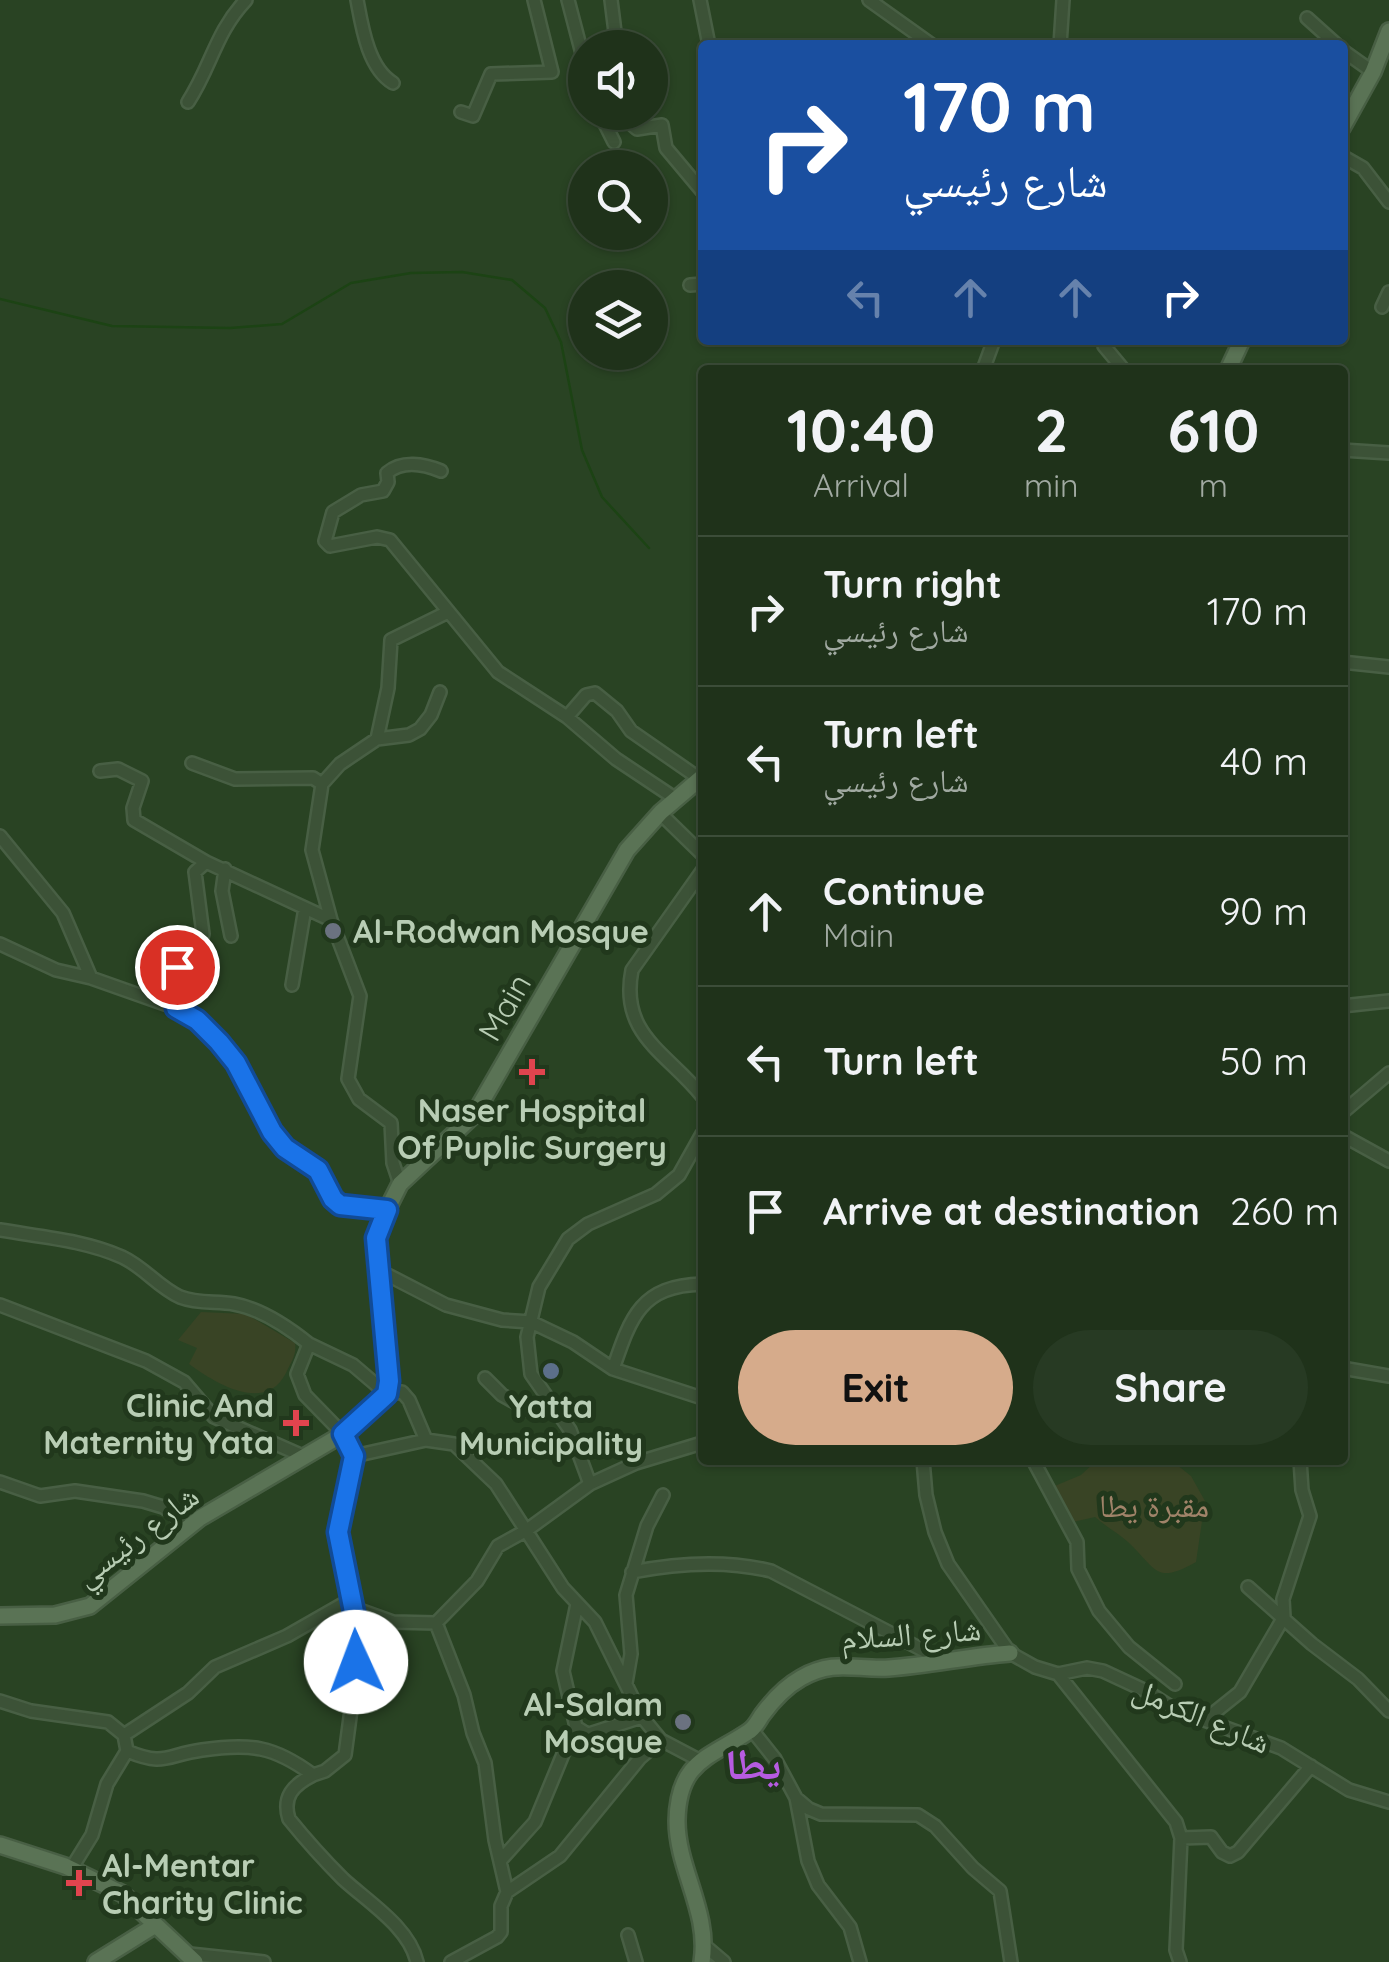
<!DOCTYPE html>
<meta charset="utf-8">
<style>
:root{--surface:#1f321a;--page:#273a23;--text:#f1f3f6;--muted:#a1aaa2;--line:#3c4d39;--accent:#d6ab8b}
body{margin:0;font-family:Quicksand,"Noto Naskh Arabic",sans-serif;background:var(--page);color:var(--text);height:100vh;display:flex;flex-direction:column;font-size:38px;white-space:nowrap}
*{box-sizing:border-box;margin:0}
p{font-size:32px;color:var(--muted)}
.icon{flex:none;width:55px;height:55px;fill:none;stroke:currentColor;stroke-width:2;stroke-linecap:round;stroke-linejoin:round}
.map{position:relative;flex:1;overflow:hidden}
.drawer{position:absolute;left:698px;top:365px;width:650px;height:1100px;display:flex;flex-direction:column;background:var(--surface);border-radius:10px;box-shadow:0 2px 8px #0004,0 0 0 2px var(--line)}
.drawer>*{flex:none}
.hud{position:absolute;left:698px;top:40px;width:650px;height:305px;border-radius:10px;box-shadow:0 2px 8px #0004,0 0 0 2px var(--line);background:#1a4fa0;color:#fff;overflow:hidden}
.fabs{position:absolute;left:568px;top:30px;display:grid;gap:20px}
.fabs a{display:grid;place-items:center;width:100px;height:100px;border-radius:50%;background:var(--surface);box-shadow:0 2px 8px #0004,0 0 0 2px var(--line);font-size:50px}
.pin{position:absolute;display:grid;place-items:center;width:85px;height:85px;color:#fff;margin:-42px;border:5px solid #fff;border-radius:50%;box-shadow:0 2px 10px #0007}
.me{position:absolute;width:110px;margin:-55px;rotate:358deg;stroke-linejoin:round;filter:drop-shadow(0 0 8px #0008)}
.turn{display:flex;align-items:center;gap:35px;height:210px;padding:0 40px;font-size:45px}
.turn .icon{width:130px;height:130px;stroke-width:2.5}
.turn b{display:block;font-size:70px;line-height:85px}
.lanes{display:flex;align-items:center;height:95px;padding:0 40px;background:#0003;justify-content:center;gap:50px;direction:ltr}
.lanes .off{opacity:.35}
.eta{display:flex;justify-content:space-evenly;align-items:center;height:170px;text-align:center}
.eta b{font-size:60px;font-weight:700;line-height:70px}
.button{display:flex;gap:20px;margin-top:auto;padding:20px 40px}
.button a{flex:1;height:115px;border-radius:60px;background:var(--accent);color:#111;font-size:40px;font-weight:700;line-height:115px;text-align:center}
.button a+a{background:var(--page);color:var(--text)}
ul{padding:0;list-style:none}
li{display:flex;align-items:center;gap:30px;height:150px;padding:0 40px;border-top:2px solid var(--line)}
li div{flex:1}
li b{display:block;font-size:38px}
li em{font-style:normal}
.map>svg:first-child{display:block}
.green{fill:#394425}
.lines{fill:none;stroke-linecap:round;stroke-linejoin:round}
.stream{stroke:#1c4314;stroke-width:2.5}
.minor-casing{stroke:#485f44;stroke-width:16}
.major-casing{stroke:#485f44;stroke-width:20}
.minor{stroke:#3c5237;stroke-width:11}
.major{stroke:#5a7355;stroke-width:15}
.route-casing{stroke:#114b97;stroke-width:25}
.route{stroke:#1a73e8;stroke-width:18}
.worship-dot{fill:#6b7280;stroke:#21381c;stroke-width:4}
.health-dot{fill:#e0444e;stroke:#21381c;stroke-width:4}
.service-dot{fill:#5c6f8a;stroke:#21381c;stroke-width:4}
.labels{text-anchor:middle;dominant-baseline:central;stroke-width:10;stroke-linejoin:round;paint-order:stroke}
.poi-label{font-size:32px;font-weight:bold;fill:#b8cdb4;stroke:#21381c;text-anchor:start}
.street-label{font-size:32px;fill:#b8cdb4;stroke:#21381c}
.park-label{font-size:32px;fill:#a08369;stroke:#21381c}
.district-label{font-size:42px;font-weight:bold;fill:#b65be1;stroke:#21381c}
</style>
<div class="map">
<svg width="1389" height="1962" viewBox="0 0 1389 1962">
<rect width="100%" height="100%" fill="#294323"/>
<path class="green" d="M201,1312L246,1314L295,1343C297,1355 291,1362 286,1373C265,1414 215,1383 189,1364L197,1348L178,1340Z
M1097,1460L1172,1461L1191,1476L1205,1501L1196,1562C1155,1585 1157,1569 1128,1542C1118,1533 1105,1526 1095,1517L1073,1522L1065,1515L1050,1488L1081,1475Z"/>
<g class="lines">
<path class="stream" d="M0,299L112,326L230,328L282,324L351,283L411,273L462,272L512,280L545,308L561,342L582,450L602,497L649,548"/>
<defs>
<path id="minor" d="M357,0C362,27 368,68 393,83
M568,0L585,65
M611,0L617,48
M700,0L709,45
M869,0L932,45
M1307,18L1337,45
M1060,45L1063,0
M1342,50L1373,72
M188,102C212,65 215,33 246,0
M461,112L473,116L491,74L552,72L534,0
M599,112L614,142
M629,112L630,123L637,129L662,125L666,148L702,191
M1342,156L1363,168L1389,202
M690,285L702,284
M1382,307L1389,292
M1104,346L1124,370
M983,370L994,340
M1342,450L1389,453
M441,471C424,464 402,460 387,473L388,482L383,491L361,495L333,512L325,541L330,546L377,537L390,540L498,672L567,717L616,759L676,799
M1342,662L1389,667
M567,717L586,695L595,693L617,711L631,731L700,779
M377,739L388,688L391,640L448,612
M192,763L235,779L313,778L322,784
M100,771L118,769L142,781L133,808L134,820L206,862
M660,813L702,854
M0,836L63,913L91,978L176,1008L197,1020L236,1063L277,1141L318,1169L333,1199L340,1205L387,1210
M225,869L222,891L231,936
M702,871L632,970C619,1035 668,1053 702,1096
M0,944L56,970L91,978
M292,985L305,908
M1342,1006L1389,1001
M176,1008L177,967L199,949L203,934L195,872L206,862L331,920
M1342,1113L1389,1073
M702,1134L679,1175L656,1194L588,1224L568,1239L539,1287L527,1337L531,1374L570,1430L590,1484L636,1463L702,1443
M1342,1135L1389,1161
M400,1184L393,1163L391,1123L359,1099L348,1079L360,996L331,920L312,850L322,784L340,764L377,739L409,735L420,729L431,715L440,692
M0,1230C41,1237 84,1240 122,1257C144,1267 158,1287 180,1297C198,1304 216,1301 234,1304C262,1309 288,1327 309,1344L297,1374L305,1395L343,1434L354,1456L339,1531L360,1642L345,1755L325,1771L313,1775C274,1746 250,1743 202,1750C166,1755 165,1767 127,1751
M378,1270L446,1305L502,1320L531,1322L573,1342L613,1369L702,1398
M0,1305L146,1361L184,1382L214,1417L303,1456
M309,1344L353,1365L387,1394L402,1392L409,1400L426,1440
M1342,1368L1389,1376
M613,1369C631,1316 641,1286 702,1284
M485,1378L502,1395L534,1413L555,1409
M354,1456L426,1440L454,1444L496,1484L563,1588L595,1622L642,1717L661,1740L699,1760
M923,1460L926,1495L935,1532L948,1564L1010,1653L1035,1667L1058,1674L1087,1668L1103,1671L1146,1691L1174,1709L1281,1748L1349,1790L1389,1802
M1033,1460L1077,1542L1078,1569L1099,1611L1129,1647L1175,1684
M0,1482L40,1496L75,1491L143,1501L163,1507L174,1514L185,1530
M632,1572C678,1563 726,1560 771,1571L942,1660
M1248,1587L1312,1644L1358,1679L1389,1711
M577,1604L563,1671L576,1727L587,1734
M354,1608L393,1622L436,1623L464,1695L473,1733L485,1763L495,1840L507,1892
M436,1623L477,1581L498,1546L527,1530L590,1484
M1058,1674L1176,1822L1181,1838L1176,1950L1180,1962
M626,1683L631,1654L626,1595L647,1526L663,1495
M0,1701L31,1711L108,1722L124,1735L127,1751L107,1784L92,1835L71,1869
M1205,1720L1240,1692L1284,1617L1283,1599L1310,1516L1302,1490L1300,1460
M752,1730L775,1759L796,1798L808,1861L818,1885L850,1927L860,1962
M124,1735L188,1693L215,1667L287,1636L350,1600
M313,1775C293,1785 282,1797 289,1819C306,1840 324,1860 343,1879C368,1902 409,1927 417,1962
M796,1798L809,1809L821,1814L918,1815L935,1826L973,1868L1000,1891L1011,1962
M1181,1838L1211,1837L1222,1852L1230,1856L1238,1852L1311,1766
M500,1861L535,1822L566,1747L576,1738L642,1717
M628,1935L636,1962
M704,1945L724,1962
M190,1954L264,1962
M451,1962L497,1937L501,1932V1906L507,1892L560,1856L640,1758L661,1740"/>
<path id="major" d="M1342,128L1373,72L1389,31
M1228,370L1242,340
M0,1616L55,1615L90,1606L200,1518L343,1434L387,1394L389,1381L377,1238L387,1210L400,1184L474,1115L627,850L661,812L702,777
M0,1845L65,1866L123,1894L195,1962
M96,1962L154,1926
M702,1962C710,1912 677,1869 677,1821C678,1761 709,1758 748,1732C755,1728 758,1721 762,1715C773,1700 785,1687 801,1678C834,1659 855,1670 889,1668C930,1665 970,1656 1010,1653"/>
</defs>
<use href="#minor" class="minor-casing"/>
<use href="#major" class="major-casing"/>
<use href="#minor" class="minor"/>
<use href="#major" class="major"/>
</g>
<g class="lines">
<defs>
<path id="route" d="M177,967L176,1008L197,1020L219,1042L236,1063L272,1132L285,1148L318,1170L333,1199L340,1205L387,1210L376,1238L389,1381L387,1394L343,1434L354,1456L338,1532L360,1642L356,1662"/>
</defs>
<use href="#route" class="route-casing"/>
<use href="#route" class="route"/>
</g>
<g class="worship-dot">
<circle cx="333" cy="931" r="10"/>
<circle cx="683" cy="1722" r="10"/>
</g>
<g class="health-dot">
<path d="M527 1057h10v10h10v10h-10v10h-10v-10h-10v-10h10z"/>
<path d="M291 1408h10v10h10v10h-10v10h-10v-10h-10v-10h10z"/>
<path d="M74 1868h10v10h10v10h-10v10h-10v-10h-10v-10h10z"/>
</g>
<circle class="service-dot" cx="551" cy="1371" r="10"/>
<g class="labels">
<g class="poi-label">
<text x="353" y="931">Al-Rodwan Mosque</text>
<text x="532" y="1110" text-anchor="middle">Naser Hospital<tspan x="532" dy="37">Of Puplic Surgery</tspan></text>
<text x="274" y="1405" text-anchor="end">Clinic And<tspan x="274" dy="37">Maternity Yata</tspan></text>
<text x="551" y="1406" text-anchor="middle">Yatta<tspan x="551" dy="37">Municipality</tspan></text>
<text x="663" y="1704" text-anchor="end">Al-Salam<tspan x="663" dy="37">Mosque</tspan></text>
<text x="102" y="1865">Al-Mentar<tspan x="102" dy="37">Charity Clinic</tspan></text>
</g>
<g class="street-label">
<text transform="translate(504 1007) rotate(-60)">Main</text>
<text transform="translate(136 1535) rotate(-37)">شارع رئيسي</text>
<text transform="translate(911 1633) rotate(-4)">شارع السلام</text>
<text transform="translate(1202 1715) rotate(23)">شارع الكرمل</text>
</g>
<g class="park-label">
<text x="1154" y="1505">مقبرة يطا</text>
</g>
<g class="district-label">
<text x="753" y="1763">يطا</text>
</g>
</g>
</svg>
<div class="fabs">
<a><svg class="icon" aria-label="sound" viewBox="0 0 24 24"><path d="M4 9h4l5-4v14l-5-4H4zM17 9q2 3 0 6"/></svg></a>
<a><svg class="icon" aria-label="search" viewBox="0 0 24 24"><circle cx="10" cy="10" r="6"/><path d="M15 15l6 6"/></svg></a>
<a><svg class="icon" aria-label="layers" viewBox="0 0 24 24"><path d="M12 4l9 5-9 5-9-5zM3 14l9 5 9-5"/></svg></a>
</div>
<div class="pin" style="left:177px;top:967px;background:#d93025"><svg class="icon" aria-label="arrive" viewBox="0 0 24 24"><path d="M6 21V4h12l-3 4 3 4H6"/></svg></div>
<svg class="me" style="left:356px;top:1662px" viewBox="-20 -20 40 40"><circle r="19" fill="#fff"/><path d="M0-13L10 11 0 6-10 11z" fill="#1a73e8"/></svg>
<div class="hud">
<div class="turn"><svg class="icon" aria-label="right" viewBox="0 0 24 24"><path d="M7 20v-9h11M14 6l5 5-5 5"/></svg><div><b>170 m</b>شارع رئيسي</div></div>
<div class="lanes"><svg class="icon off" aria-label="left" viewBox="0 0 24 24"><path d="M17 20v-9H6M10 6l-5 5 5 5"/></svg><svg class="icon off" aria-label="ahead" viewBox="0 0 24 24"><path d="M12 20V5M6 11l6-6 6 6"/></svg><svg class="icon off" aria-label="ahead" viewBox="0 0 24 24"><path d="M12 20V5M6 11l6-6 6 6"/></svg><svg class="icon" aria-label="right" viewBox="0 0 24 24"><path d="M7 20v-9h11M14 6l5 5-5 5"/></svg></div>
</div>
<section class="drawer">
<div class="eta">
<div><b>10:40</b><p>Arrival</p></div>
<div><b>2</b><p>min</p></div>
<div><b>610</b><p>m</p></div>
</div>
<ul>
<li><svg class="icon" aria-label="right" viewBox="0 0 24 24"><path d="M7 20v-9h11M14 6l5 5-5 5"/></svg><div><b>Turn right</b><p>شارع رئيسي</p></div><em>170 m</em></li>
<li><svg class="icon" aria-label="left" viewBox="0 0 24 24"><path d="M17 20v-9H6M10 6l-5 5 5 5"/></svg><div><b>Turn left</b><p>شارع رئيسي</p></div><em>40 m</em></li>
<li><svg class="icon" aria-label="ahead" viewBox="0 0 24 24"><path d="M12 20V5M6 11l6-6 6 6"/></svg><div><b>Continue</b><p>Main</p></div><em>90 m</em></li>
<li><svg class="icon" aria-label="left" viewBox="0 0 24 24"><path d="M17 20v-9H6M10 6l-5 5 5 5"/></svg><div><b>Turn left</b></div><em>50 m</em></li>
<li><svg class="icon" aria-label="arrive" viewBox="0 0 24 24"><path d="M6 21V4h12l-3 4 3 4H6"/></svg><div><b>Arrive at destination</b></div><em>260 m</em></li>
</ul>
<div class="button"><a>Exit</a><a>Share</a></div>
</section>
</div>
